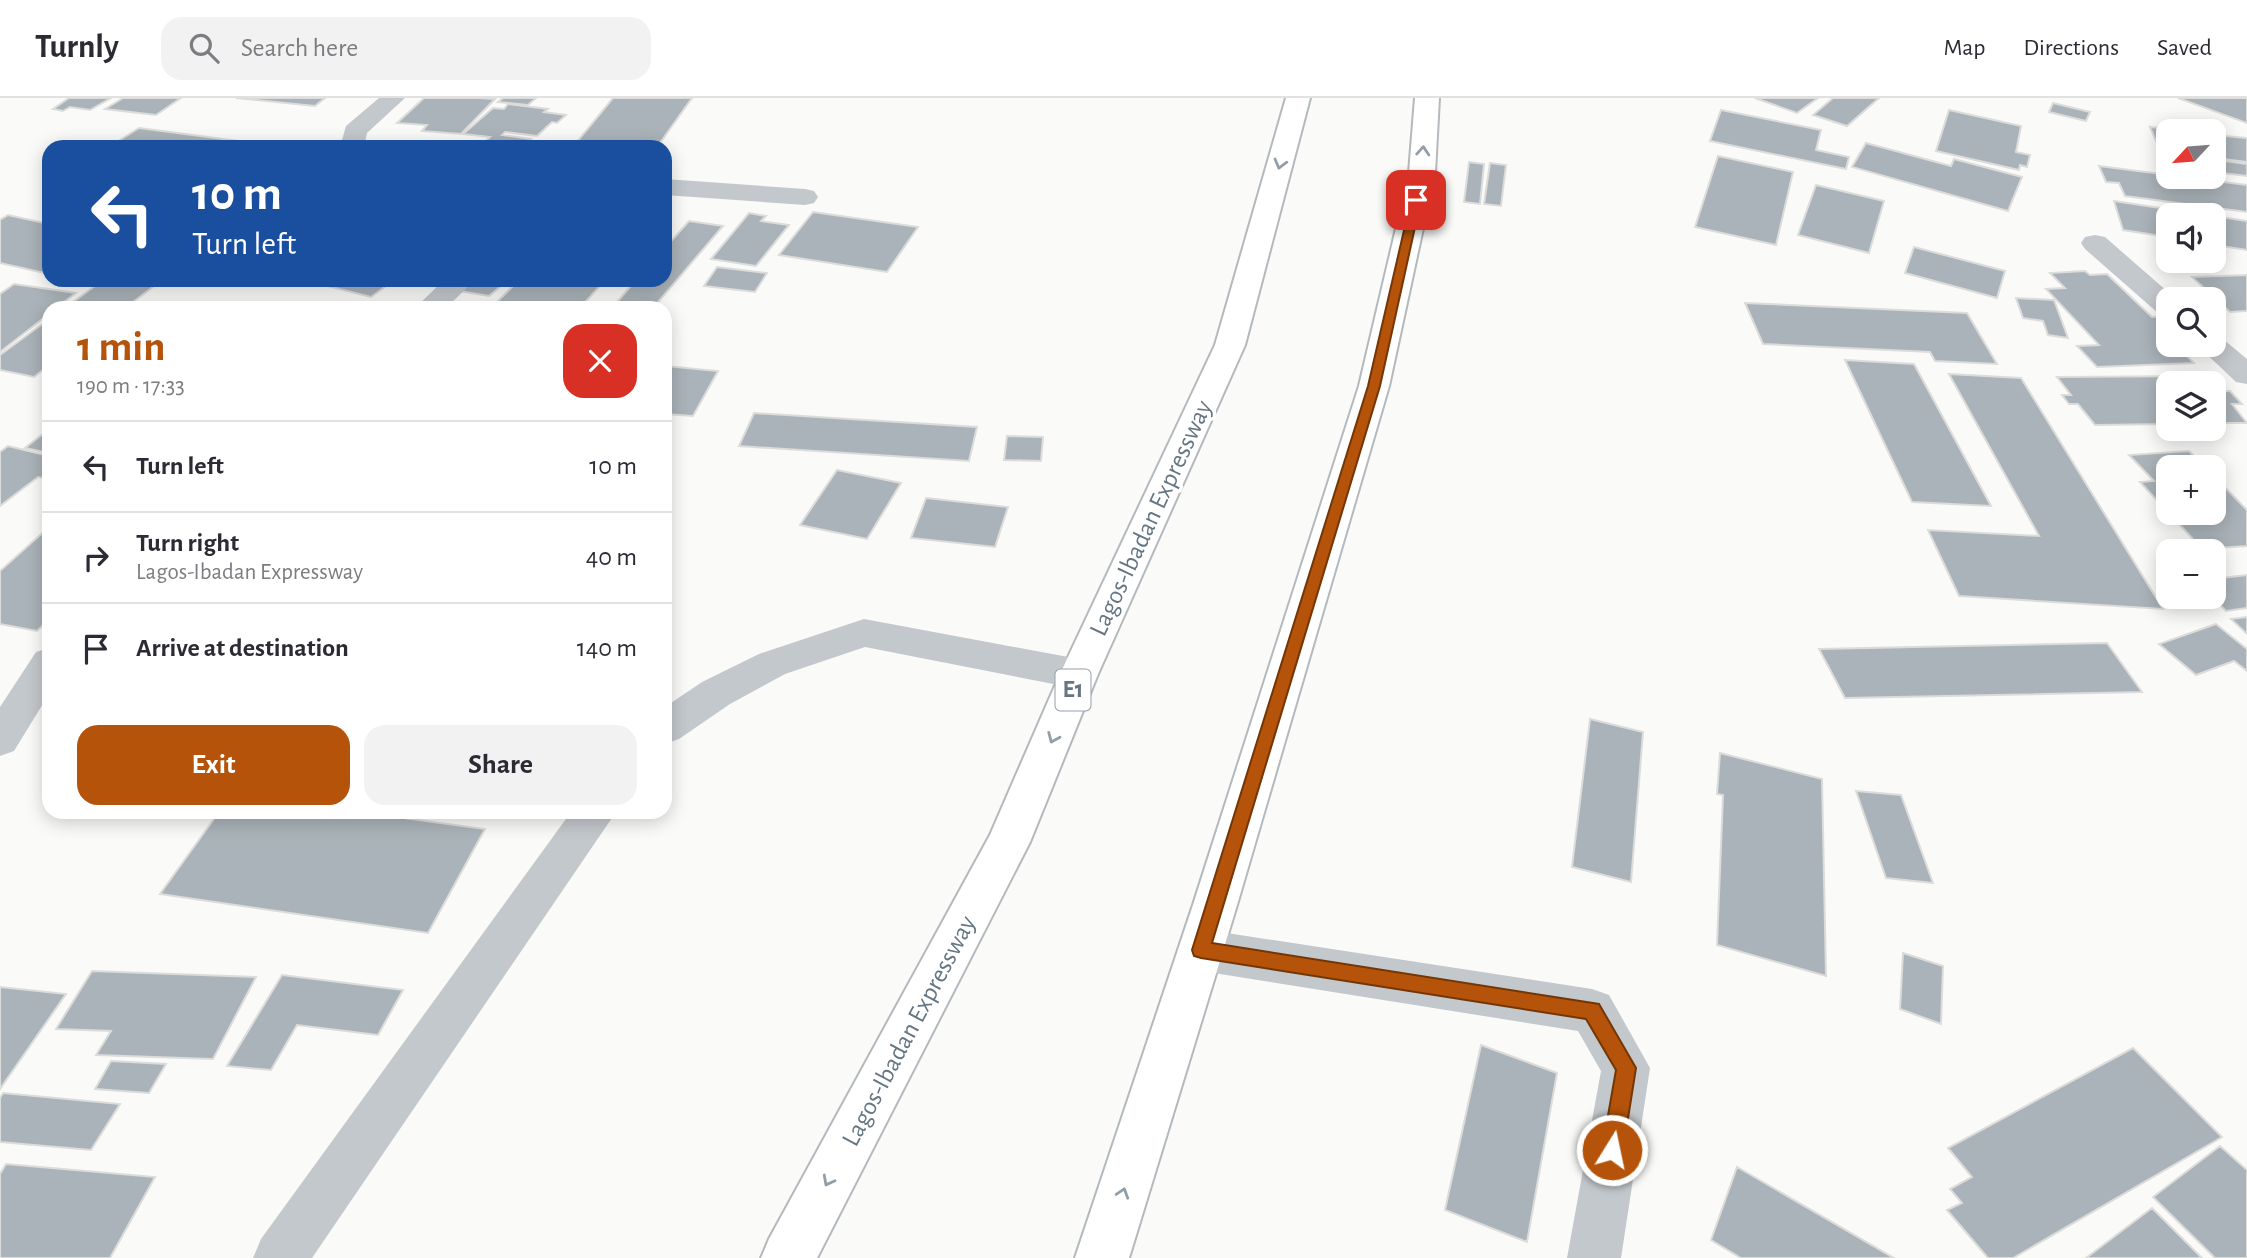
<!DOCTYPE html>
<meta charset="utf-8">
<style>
:root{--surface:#fff;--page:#f2f2f3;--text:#2b2b33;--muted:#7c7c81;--line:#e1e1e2;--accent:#b45309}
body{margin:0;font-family:"Alegreya Sans",sans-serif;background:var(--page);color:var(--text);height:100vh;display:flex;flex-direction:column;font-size:26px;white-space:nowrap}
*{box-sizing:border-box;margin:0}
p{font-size:23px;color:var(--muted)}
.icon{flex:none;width:38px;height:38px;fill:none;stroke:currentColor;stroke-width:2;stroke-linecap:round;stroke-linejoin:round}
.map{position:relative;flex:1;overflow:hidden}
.side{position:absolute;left:42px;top:203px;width:630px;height:518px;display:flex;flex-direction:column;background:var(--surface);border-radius:21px;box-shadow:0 4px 18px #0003}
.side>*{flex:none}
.guide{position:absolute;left:42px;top:42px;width:630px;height:147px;border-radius:21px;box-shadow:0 4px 18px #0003;background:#1a4fa0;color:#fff;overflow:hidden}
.needle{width:46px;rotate:244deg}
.fabs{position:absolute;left:2156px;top:21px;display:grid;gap:14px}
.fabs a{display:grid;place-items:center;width:70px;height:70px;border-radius:14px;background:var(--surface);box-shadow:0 4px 18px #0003;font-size:35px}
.pin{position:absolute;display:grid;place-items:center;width:60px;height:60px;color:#fff;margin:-30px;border-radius:14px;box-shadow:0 4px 10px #0006}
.me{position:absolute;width:77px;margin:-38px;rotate:10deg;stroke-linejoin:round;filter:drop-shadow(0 0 5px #0008)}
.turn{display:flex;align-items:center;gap:24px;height:147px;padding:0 35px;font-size:32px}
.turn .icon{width:91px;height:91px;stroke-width:2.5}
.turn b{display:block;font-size:49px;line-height:60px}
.round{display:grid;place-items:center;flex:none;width:74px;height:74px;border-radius:21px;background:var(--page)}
.summary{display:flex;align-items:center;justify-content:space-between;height:119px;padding:0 35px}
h1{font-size:42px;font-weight:700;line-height:52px;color:var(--accent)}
.action{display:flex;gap:14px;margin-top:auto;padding:14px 35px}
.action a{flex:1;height:80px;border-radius:21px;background:var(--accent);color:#fff;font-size:28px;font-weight:700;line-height:80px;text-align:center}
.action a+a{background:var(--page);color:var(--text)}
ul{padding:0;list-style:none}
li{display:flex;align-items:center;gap:21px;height:91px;padding:0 35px;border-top:2px solid var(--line)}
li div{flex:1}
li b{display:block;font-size:26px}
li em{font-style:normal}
header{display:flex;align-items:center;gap:42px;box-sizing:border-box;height:98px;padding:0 35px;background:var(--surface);border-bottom:2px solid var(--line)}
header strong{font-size:33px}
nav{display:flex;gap:38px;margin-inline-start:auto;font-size:24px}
.search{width:490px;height:63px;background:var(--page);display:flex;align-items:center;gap:18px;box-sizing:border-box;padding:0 24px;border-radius:21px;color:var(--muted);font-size:26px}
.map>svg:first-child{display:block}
.building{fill:#aab3b9;stroke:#dcdcda;stroke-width:2}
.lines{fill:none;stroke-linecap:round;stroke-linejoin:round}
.highway-casing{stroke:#b4b9bd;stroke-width:4}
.street{fill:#c3c8cc;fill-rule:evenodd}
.highway{fill:#fff;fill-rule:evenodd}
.oneway{stroke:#939fa8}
.route{fill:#b45309;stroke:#753606;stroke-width:2}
.labels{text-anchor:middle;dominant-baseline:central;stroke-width:7;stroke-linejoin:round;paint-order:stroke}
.shield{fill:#fff;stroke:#939fa8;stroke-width:2}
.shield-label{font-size:24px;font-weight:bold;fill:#657683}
.street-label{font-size:26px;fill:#657683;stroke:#fff}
</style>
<header>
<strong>Turnly</strong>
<div class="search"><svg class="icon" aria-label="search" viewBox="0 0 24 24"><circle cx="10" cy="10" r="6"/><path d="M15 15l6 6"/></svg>Search here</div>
<nav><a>Map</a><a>Directions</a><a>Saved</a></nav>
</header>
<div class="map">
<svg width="2247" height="1160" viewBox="0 0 2247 1160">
<rect width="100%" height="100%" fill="#fafaf8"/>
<path class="building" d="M69,0H111L90,12L70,9L63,13L53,11Z
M123,0H181L156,17L105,11Z
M236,0H325L315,8Z
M424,0H478L495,1L461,36L422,33L427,27L397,25Z
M503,0H536L528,7L498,4Z
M613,0H692L657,49L576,45Z
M1755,0H1818L1797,15Z
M1833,0H1879L1847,28L1813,17Z
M2178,0H2247V25Z
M2053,5L2090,14L2086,23L2049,14Z
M508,6L548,11L544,14L566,17L557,25L552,24L537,38L505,34L502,37L531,41L522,49L481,47L490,39L463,36L493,10L504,11Z
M1721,12L1821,32L1816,52L1849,59L1846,71L1710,43Z
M1949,12L2021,28L2016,54L2030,57L2027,69L2020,67L2019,72L1936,53Z
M2150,29L2170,31L2168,56L2161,55Z
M139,30L238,43L230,49H109Z
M2214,37L2247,40V64L2214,60Z
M1866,45L1951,68L1954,61L2022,79L2008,113L1852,69Z
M1718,58L1793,74L1776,147L1695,129Z
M2219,62L2247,66V78L2214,74V66L2223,67Z
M1469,64L1484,66L1480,106L1464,104Z
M1490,65L1506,67L1501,108L1484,106Z
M2099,68L2247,87V114L2125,98L2119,85L2106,84Z
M1816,87L1884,103L1869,155L1798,137Z
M2114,103L2207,117H2168V139L2123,132Z
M813,114L918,129L887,174L779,157Z
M749,115L766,118L761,123L789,127L756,168L711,161Z
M8,117L49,126V176L0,165V122Z
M2214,118L2247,123V152L2214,147Z
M689,123L723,128L653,210H612L636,182H665V150Z
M1914,149L2005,173L1997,200L1905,175Z
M717,169L767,175L755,194L704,188Z
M2085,173L2090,177L2107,176L2152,219L2168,218V232H2161L2168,240V247H2176L2194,265L2097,269L2077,248L2099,247L2046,191L2065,190L2050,175Z
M2247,177V213L2230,214L2192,179Z
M103,182H162L125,210H65Z
M304,182H394L371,199Z
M472,182H508L489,198L460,193Z
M519,182H605L580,210H491Z
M14,186L76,195L56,210H49V216L0,254V196Z
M2016,200L2054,202L2068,240L2048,237L2043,223L2023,220Z
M1745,205L1967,215L1997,266L1935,263L1930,254L1763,246Z
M49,221V267L34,279L0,272V257Z
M1845,262L1914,266L1991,408L1912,404Z
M665,268L718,273L693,318L665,316Z
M1949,276L2021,280L2163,511L1959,498L1928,432L2039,438Z
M2205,278L2212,285H2168V326L2095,327L2078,306H2069L2062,297H2071L2057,279Z
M2214,287L2219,293H2230L2242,306H2232L2247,325H2214Z
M754,315L977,329L969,363L739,348Z
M49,331V355L25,350Z
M1007,338L1043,339L1041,363L1004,362Z
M8,348L49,358V381L38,379L0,408V354Z
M2189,353L2205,369H2168V414L2140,384L2154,383L2129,357Z
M837,372L901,385L867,441L800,427Z
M2214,378L2247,412V448L2202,451L2169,415H2214Z
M926,400L1008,409L995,449L911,440Z
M49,429V505L46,508L49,509V522L37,533L0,526V473Z
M2247,477V510L2226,513L2212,499L2214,481Z
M2247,519V536L2231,521Z
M2216,526L2247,551V573L2234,563L2196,577L2159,546Z
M2107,545L2142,594L1845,600L1819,551Z
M1590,621L1643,634L1631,784L1572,769Z
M1720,655L1822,681L1826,878L1717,847L1723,697L1717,696Z
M1856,693L1901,697L1933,785L1886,780Z
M219,714H359L485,731L428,835L160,796Z
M1903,855L1943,868L1941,926L1900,911Z
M92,873L256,879L213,961L96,957L111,933L56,931Z
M282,877L403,892L378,937L297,927L271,972L227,968Z
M0,889L66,896L0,991Z
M1481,947L1557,975L1527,1144L1445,1112Z
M2133,950L2222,1039L2013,1160H1988L1947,1112L1962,1105L1950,1091L1972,1079L1948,1050Z
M111,963L166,966L149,995L95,991Z
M3,995L120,1006L91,1052L0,1044V1000Z
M2220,1048L2247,1072V1160H2215L2153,1099Z
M6,1066L155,1079L110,1160H0V1076Z
M1737,1069L1894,1160H1741L1711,1142Z
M2152,1110L2202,1160H2086Z"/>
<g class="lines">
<defs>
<path id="highway" d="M1286,0H1310L1245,247L1098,576L1030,744L817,1160H761L769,1141L990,737L1060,576L1215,247Z
M1415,0H1439L1435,75L1389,288L1237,807L1129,1160H1075L1193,807L1359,288L1409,75Z"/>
</defs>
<use href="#highway" class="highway-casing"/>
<path class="street" d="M379,0H405L367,35L364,49H340L346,28Z
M665,81L805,91L814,93L818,99L814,105L805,107L665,97Z
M2095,137L2105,139L2176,201H2168V218L2158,215L2085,151L2081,145L2085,139Z
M444,182H475L446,210H415Z
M2214,238L2223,241L2247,261V286L2236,284L2197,247H2214Z
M864,521L1079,561L1093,566L1098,576L1093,586L1079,591L865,549L785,576L730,606L679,641L665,646V609L702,584L759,556Z
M49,550V596L14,653L0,658V609L36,554Z
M571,714H616L312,1160H253L261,1141Z
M1201,831L1592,891L1609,897L1650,970L1621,1160H1567L1601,973L1578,933L1201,873L1185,867L1178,852L1185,837Z"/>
<use href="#highway" class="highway"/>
</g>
<defs><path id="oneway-chevron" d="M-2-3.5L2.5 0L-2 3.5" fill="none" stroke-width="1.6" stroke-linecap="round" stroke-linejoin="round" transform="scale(1.75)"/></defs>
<g class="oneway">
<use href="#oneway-chevron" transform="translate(1423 53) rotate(-86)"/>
<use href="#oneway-chevron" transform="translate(1280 66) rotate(105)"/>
<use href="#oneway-chevron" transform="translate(1053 640) rotate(113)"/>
<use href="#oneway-chevron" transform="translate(828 1083) rotate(118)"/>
<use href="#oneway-chevron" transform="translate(1123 1095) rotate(-72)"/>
</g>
<path class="route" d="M1416,98L1421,102L1380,288L1212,845L1599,906L1636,970L1623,1052L1620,1059L1612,1062L1605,1059L1602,1052L1616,972L1586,921L1201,860L1194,858L1192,852L1368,288L1411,102Z"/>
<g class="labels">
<rect class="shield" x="1055.5" y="571.5" width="35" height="41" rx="5"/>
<g class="shield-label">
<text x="1073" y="592">E1</text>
</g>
<g class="street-label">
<text transform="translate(1151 420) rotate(-65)">Lagos-Ibadan Expressway</text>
<text transform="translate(909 933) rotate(-62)">Lagos-Ibadan Expressway</text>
</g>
</g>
</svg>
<div class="fabs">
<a><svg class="needle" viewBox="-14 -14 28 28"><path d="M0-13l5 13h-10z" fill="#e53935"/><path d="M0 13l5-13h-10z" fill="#7c7c81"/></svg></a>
<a><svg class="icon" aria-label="sound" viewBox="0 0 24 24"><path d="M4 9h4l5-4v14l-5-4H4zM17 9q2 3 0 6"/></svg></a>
<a><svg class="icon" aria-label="search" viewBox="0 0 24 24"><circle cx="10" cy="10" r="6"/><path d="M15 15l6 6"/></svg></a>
<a><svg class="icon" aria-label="layers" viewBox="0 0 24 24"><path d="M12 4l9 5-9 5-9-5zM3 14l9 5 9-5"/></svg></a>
<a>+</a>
<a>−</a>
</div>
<div class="pin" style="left:1416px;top:102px;background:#d93025"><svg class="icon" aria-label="arrive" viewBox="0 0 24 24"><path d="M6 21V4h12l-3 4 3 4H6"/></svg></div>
<svg class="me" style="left:1612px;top:1052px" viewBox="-20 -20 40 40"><circle r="17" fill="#b45309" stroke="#fff" stroke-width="3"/><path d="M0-11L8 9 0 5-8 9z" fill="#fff"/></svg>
<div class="guide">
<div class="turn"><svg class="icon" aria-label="left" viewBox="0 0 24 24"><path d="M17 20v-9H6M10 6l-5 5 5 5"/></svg><div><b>10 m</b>Turn left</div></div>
</div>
<section class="side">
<div class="summary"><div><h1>1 min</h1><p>190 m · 17:33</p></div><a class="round" style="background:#d93025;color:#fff"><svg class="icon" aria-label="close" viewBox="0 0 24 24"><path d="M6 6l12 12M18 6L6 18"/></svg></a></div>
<ul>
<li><svg class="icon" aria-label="left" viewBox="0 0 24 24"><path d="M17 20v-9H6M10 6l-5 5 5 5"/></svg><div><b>Turn left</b></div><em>10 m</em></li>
<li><svg class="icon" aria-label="right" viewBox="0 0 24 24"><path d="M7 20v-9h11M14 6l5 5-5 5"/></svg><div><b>Turn right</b><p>Lagos-Ibadan Expressway</p></div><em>40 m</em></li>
<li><svg class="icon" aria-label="arrive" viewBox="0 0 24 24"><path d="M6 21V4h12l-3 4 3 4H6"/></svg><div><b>Arrive at destination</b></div><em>140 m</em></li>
</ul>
<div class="action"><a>Exit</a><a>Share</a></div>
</section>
</div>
